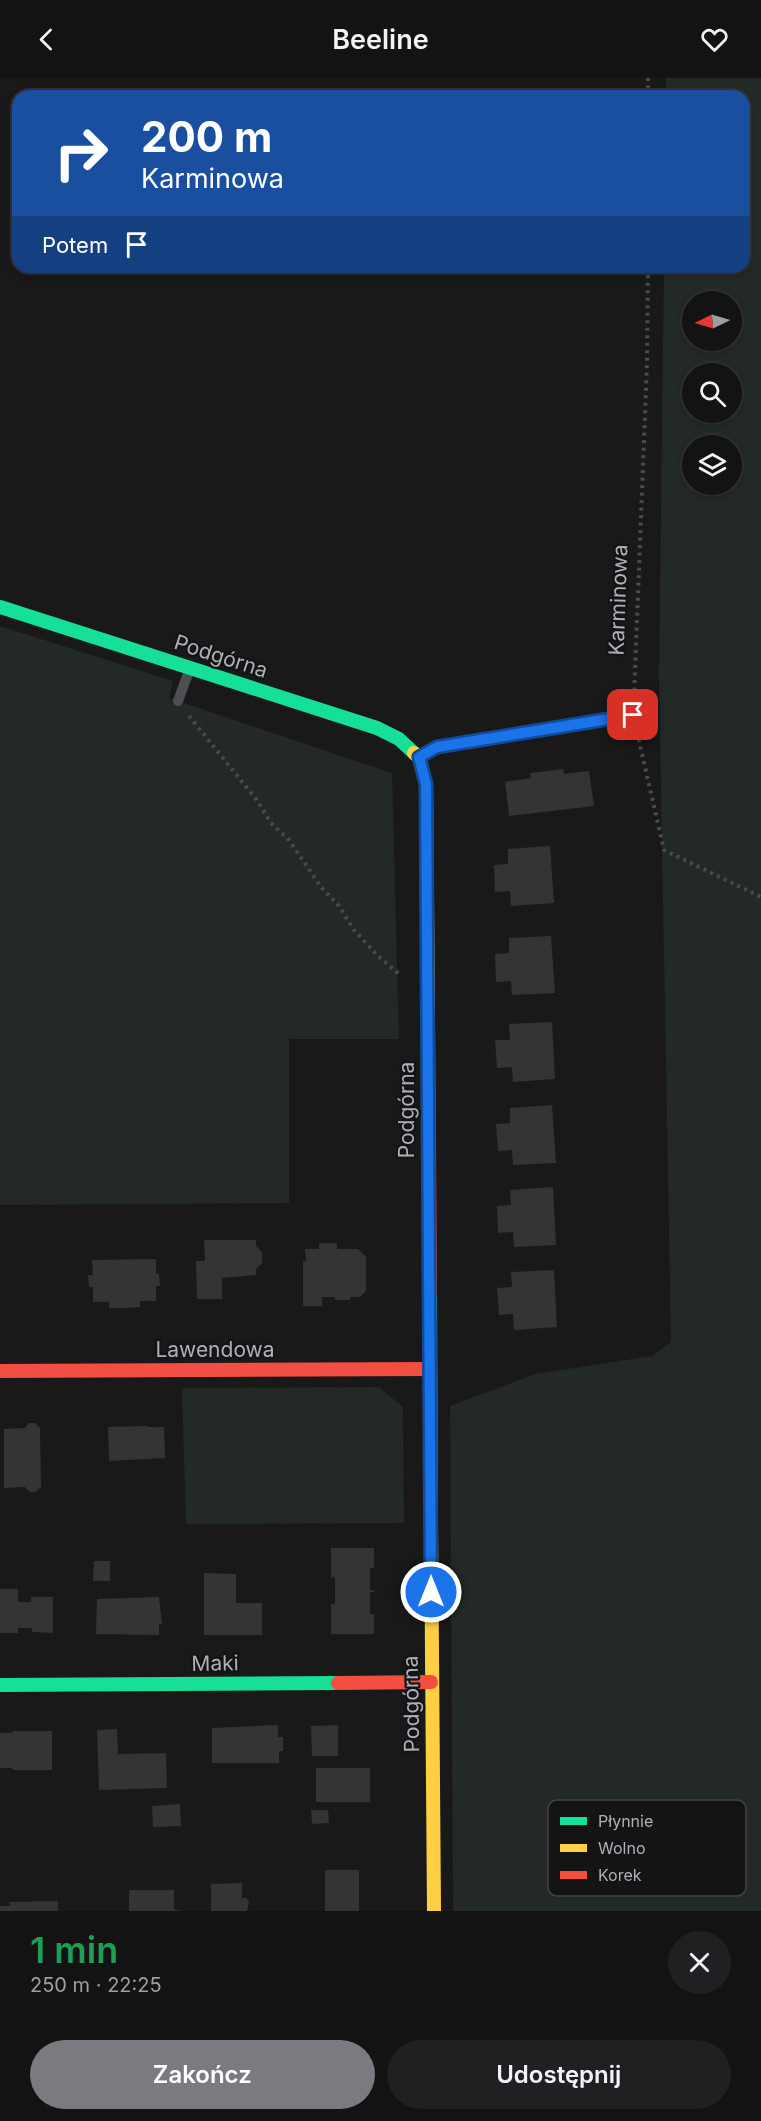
<!DOCTYPE html>
<html lang="pl">
<meta charset="utf-8">
<style>
:root{--surface:#131314;--page:#202022;--text:#f1f3f6;--muted:#9d9ea0;--line:#323234;--accent:#797b81}
body{margin:0;font-family:Inter,sans-serif;background:var(--page);color:var(--text);height:100vh;display:flex;flex-direction:column;font-size:22px;white-space:nowrap}
*{box-sizing:border-box;margin:0}
p{font-size:20px;color:var(--muted)}
.icon{flex:none;width:33px;height:33px;fill:none;stroke:currentColor;stroke-width:2;stroke-linecap:round;stroke-linejoin:round}
.map{position:relative;height:1833px;overflow:hidden}
.side{display:flex;flex-direction:column;background:var(--surface);flex:1}
.side>*{flex:none}
.top-card{position:absolute;left:12px;top:12px;width:738px;height:183px;border-radius:18px;box-shadow:0 3px 9px #0003,0 0 0 2px var(--line);background:#1a4fa0;color:#fff;overflow:hidden}
.needle{width:39px;rotate:265deg}
.buttons{position:absolute;left:682px;top:213px;display:grid;gap:12px}
.buttons a{display:grid;place-items:center;width:60px;height:60px;border-radius:50%;background:var(--surface);box-shadow:0 3px 9px #0003,0 0 0 2px var(--line);font-size:30px}
.pin{position:absolute;display:grid;place-items:center;width:51px;height:51px;color:#fff;margin:-26px;border-radius:12px;box-shadow:0 3px 9px #0006}
.me{position:absolute;width:66px;margin:-33px;rotate:0deg;stroke-linejoin:round;filter:drop-shadow(0 0 4px #0008)}
.turn{display:flex;align-items:center;gap:21px;height:126px;padding:0 30px;font-size:27px}
.turn .icon{width:78px;height:78px;stroke-width:2.5}
.turn b{display:block;font-size:42px;line-height:51px}
.then{display:flex;align-items:center;height:57px;padding:0 30px;background:#0003;gap:12px;font-size:22px}
.round{display:grid;place-items:center;flex:none;width:63px;height:63px;border-radius:32px;background:var(--page)}
.overview{display:flex;align-items:center;justify-content:space-between;height:102px;padding:0 30px}
h1{font-size:36px;font-weight:600;line-height:45px;color:#1e9e55}
.action{display:flex;gap:12px;margin-top:auto;padding:12px 30px}
.action a{flex:1;height:69px;border-radius:36px;background:var(--accent);color:#fff;font-size:24px;font-weight:600;line-height:69px;text-align:center}
.action a+a{background:var(--page);color:var(--text)}
header{display:flex;justify-content:space-between;align-items:center;height:78px;padding:0 30px;background:var(--surface);font-size:27px;font-weight:600}
.map>svg:first-child{display:block}
.green{fill:#232924;fill-rule:evenodd}
.building{fill:#333435}
.lines{fill:none;stroke-linecap:round;stroke-linejoin:round}
.path{stroke:#494b4d;stroke-width:4;stroke-dasharray:3 4.5;stroke-linecap:butt}
.lane{stroke:#4e4f52;stroke-width:10}
.fast{stroke:#16e098;stroke-width:14}
.slow{stroke:#ffcf43;stroke-width:14}
.jam{stroke:#f24e42;stroke-width:14}
.route-casing{stroke:#114b97;stroke-width:15}
.route{stroke:#1a73e8;stroke-width:10}
.labels{text-anchor:middle;dominant-baseline:central;stroke-width:4.5;stroke-linejoin:round;paint-order:stroke}
.street-label{font-size:21px;fill:#acb0b8;stroke:#141415}
.key{fill:#141415;stroke:#424346;stroke-width:1.5}
.key-label{font-size:16px;fill:#acb0b8}
</style>
<header><svg class="icon" aria-label="back" viewBox="0 0 24 24"><path d="M15 5l-7 7 7 7"/></svg>Beeline<svg class="icon" aria-label="heart" viewBox="0 0 24 24"><path d="M12 20l-8-8c-3-5 5-10 8-4 3-6 11-1 8 4z"/></svg></header>
<div class="map">
<svg width="761" height="1833" viewBox="0 0 761 1833">
<rect width="100%" height="100%" fill="#19191a"/>
<path class="green" d="M666,0H761V1833H453L450,1328L535,1296L652,1278L671,1264L659,598L664,189H744V18H666ZM693,224H732V262H693ZM693,296H732V334H693ZM693,368H732V406H693Z
M0,548L173,603L169,620L392,695L399,961H289V1125L0,1127Z
M379,1309L403,1329L404,1445L186,1446L182,1310Z"/>
<path class="building" d="M563,691L564,696L589,693L594,728L509,738L505,704L531,700L530,695Z
M550,768L554,825L511,828L510,813L495,814L494,787L508,786V771Z
M551,858L555,915L512,917L511,903L496,904L495,876L509,875V860Z
M552,944L555,1001L513,1004L512,989L497,990L495,962H510L509,946Z
M552,1027L556,1085L513,1087L512,1072L498,1073L496,1046L510,1045V1030Z
M553,1109L556,1167L514,1169L513,1154L498,1155L497,1128L511,1127L510,1112Z
M204,1162H256V1168L262,1174V1185L256,1191V1197L222,1200V1221H197L196,1183H205Z
M319,1165H337V1171H358L366,1179V1213L360,1219H350V1222H335V1219H322V1228H303V1183H306L305,1171H319Z
M156,1181V1196H159L160,1208H156V1223H140V1229L124,1230H109V1224H93V1209H89L88,1197H93L92,1182Z
M554,1192L557,1249L514,1252L513,1236L499,1237L497,1210L512,1209L511,1194Z
M29,1345H35L40,1350L41,1409L35,1414H30L25,1409L4,1410V1351L25,1350Z
M148,1348V1349H164L165,1380L109,1383L108,1349Z
M331,1470H374V1490H370V1512H374V1514H370V1536H374V1556H331V1526H335V1499L331,1500Z
M94,1483H110V1503H93Z
M204,1495L236,1496V1525H262V1557H204Z
M0,1511H18V1524H31V1519H53V1555L32,1554V1550H18V1555H0Z
M159,1519L162,1546H159V1557L96,1556L97,1521Z
M278,1647V1659H283V1673H279V1685H212V1650Z
M338,1647V1678H312L311,1648Z
M117,1651L118,1676L166,1675L167,1710L99,1712L97,1652Z
M13,1653H52V1692H12L13,1690H0V1655H12Z
M316,1690H370V1724H316Z
M180,1726L181,1748L153,1749L152,1728Z
M311,1732H328L329,1745L312,1746Z
M325,1792H359V1833H325Z
M242,1805V1820H246L249,1823L247,1833H211V1806Z
M129,1812H174V1831L180,1833H129Z
M58,1823V1833H0V1828H10L9,1824Z"/>
<g class="lines">
<path class="path" d="M648,18V0
M634,620L647,285L648,189
M189,638L256,721L271,745L289,762L321,809L339,828L354,852L378,878L399,896
M637,654L664,772L761,819"/>
<path class="lane" d="M178,623L189,593
M420,679L437,669L633,637"/>
<path class="fast" d="M0,529L377,650L399,661L414,675
M430,1214L431,1447
M0,1607L338,1605"/>
<path class="slow" d="M414,675L419,679L426,706L428,934
M431,1447L434,1833"/>
<path class="jam" d="M428,934L430,1214
M0,1293L429,1291
M338,1605L431,1604"/>
</g>
<g class="lines">
<defs>
<path id="route" d="M431,1514L426,706L419,679L437,669L633,637"/>
</defs>
<use href="#route" class="route-casing"/>
<use href="#route" class="route"/>
</g>
<g class="labels">
<g class="street-label">
<text transform="translate(618 522) rotate(-88)">Karminowa</text>
<text transform="translate(221 578) rotate(18)">Podgórna</text>
<text transform="translate(406 1032) rotate(-90)">Podgórna</text>
<text x="215" y="1271">Lawendowa</text>
<text transform="translate(215 1585) rotate(-1)">Maki</text>
<text transform="translate(411 1626) rotate(-91)">Podgórna</text>
</g>
</g>
<rect x="548" y="1722" width="198" height="96" rx="9" class="key"/>
<rect x="560" y="1739" width="27" height="8" fill="#16e098"/>
<rect x="560" y="1766" width="27" height="8" fill="#ffcf43"/>
<rect x="560" y="1793" width="27" height="8" fill="#f24e42"/>
<g class="key-label">
<text x="598" y="1749">Płynnie</text>
<text x="598" y="1776">Wolno</text>
<text x="598" y="1803">Korek</text>
</g>
</svg>
<div class="buttons">
<a><svg class="needle" viewBox="-14 -14 28 28"><path d="M0-13l5 13h-10z" fill="#e53935"/><path d="M0 13l5-13h-10z" fill="#9d9ea0"/></svg></a>
<a><svg class="icon" aria-label="search" viewBox="0 0 24 24"><circle cx="10" cy="10" r="6"/><path d="M15 15l6 6"/></svg></a>
<a><svg class="icon" aria-label="layers" viewBox="0 0 24 24"><path d="M12 4l9 5-9 5-9-5zM3 14l9 5 9-5"/></svg></a>
</div>
<div class="pin" style="left:633px;top:637px;background:#d93025"><svg class="icon" aria-label="arrive" viewBox="0 0 24 24"><path d="M6 21V4h12l-3 4 3 4H6"/></svg></div>
<svg class="me" style="left:431px;top:1514px" viewBox="-20 -20 40 40"><circle r="17" fill="#1a73e8" stroke="#fff" stroke-width="3"/><path d="M0-11L8 9 0 5-8 9z" fill="#fff"/></svg>
<div class="top-card">
<div class="turn"><svg class="icon" aria-label="right" viewBox="0 0 24 24"><path d="M7 20v-9h11M14 6l5 5-5 5"/></svg><div><b>200 m</b>Karminowa</div></div>
<div class="then">Potem<svg class="icon" aria-label="arrive" viewBox="0 0 24 24"><path d="M6 21V4h12l-3 4 3 4H6"/></svg></div>
</div>
</div>
<section class="side">
<div class="overview"><div><h1>1 min</h1><p>250 m · 22:25</p></div><a class="round"><svg class="icon" aria-label="close" viewBox="0 0 24 24"><path d="M6 6l12 12M18 6L6 18"/></svg></a></div>
<div class="action"><a>Zakończ</a><a>Udostępnij</a></div>
</section>
